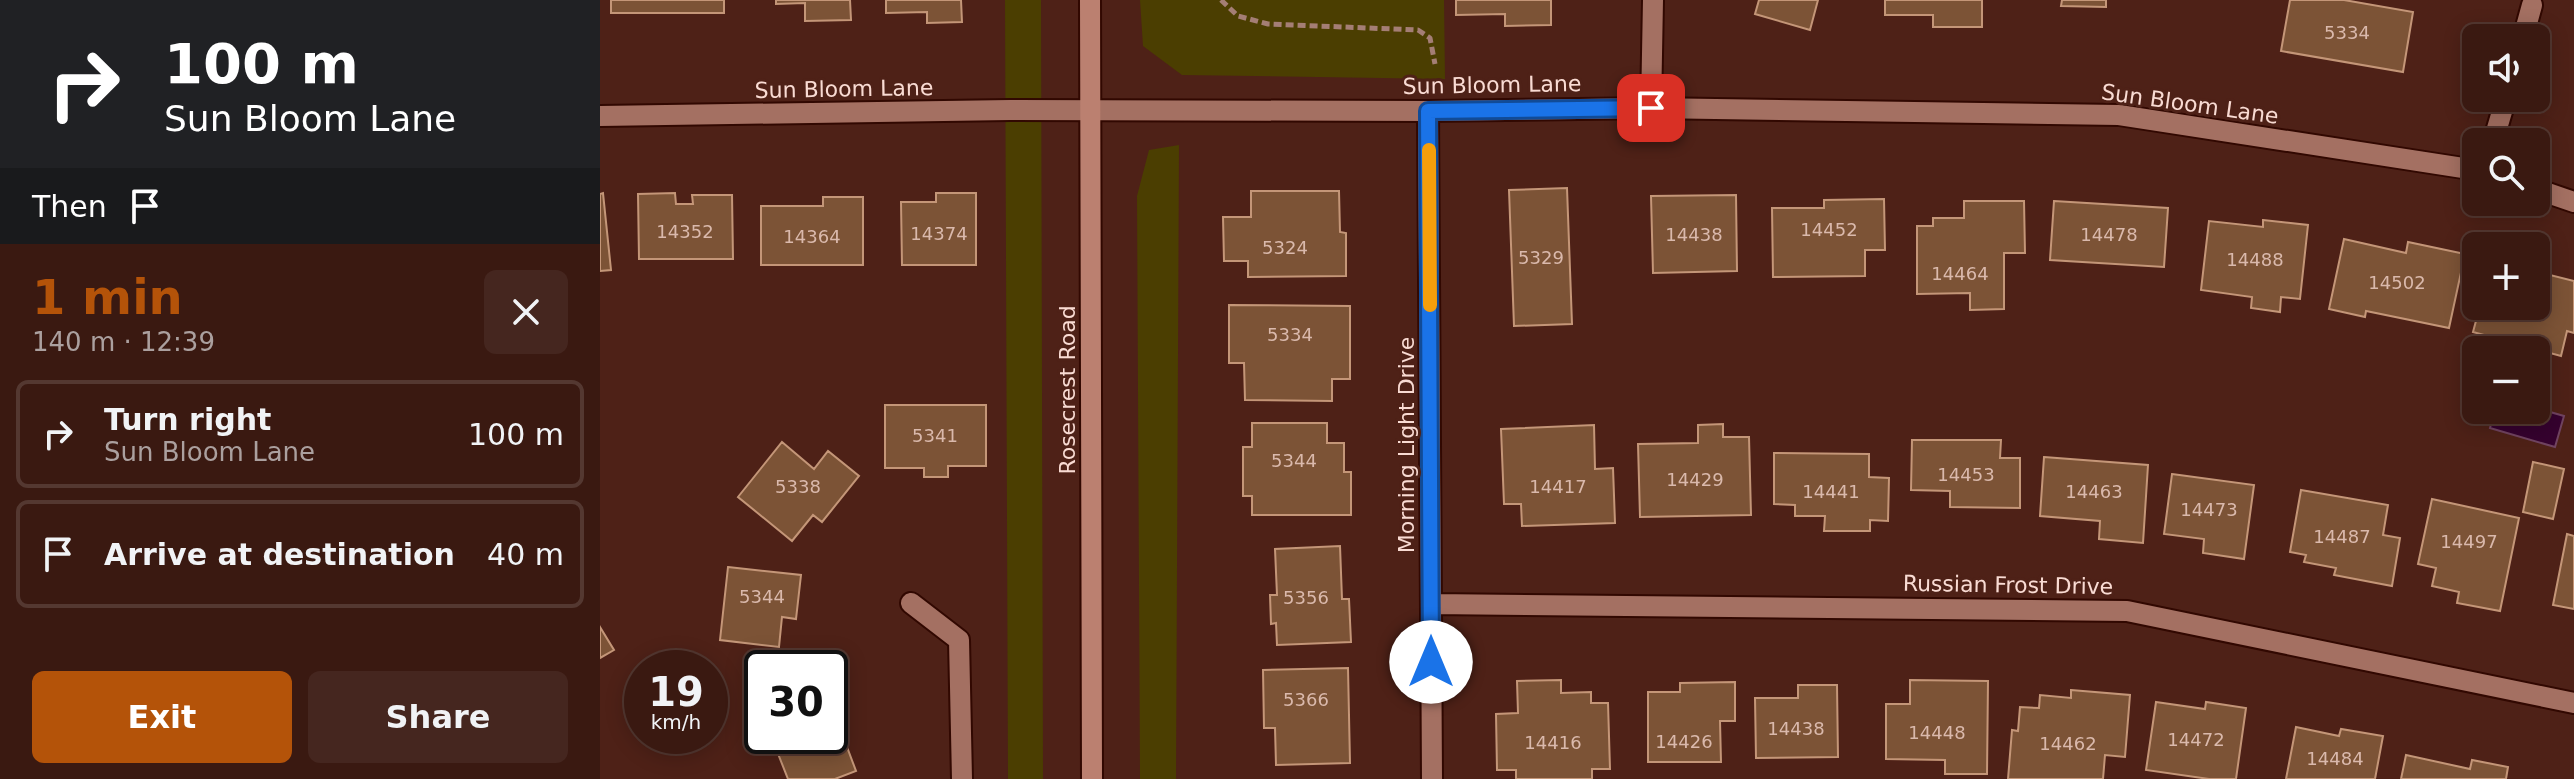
<!DOCTYPE html>
<meta charset="utf-8">
<style>
:root{--surface:#3a1911;--page:#45261f;--text:#f1f3f6;--muted:#aba09f;--line:#543831;--accent:#b45309}
body{margin:0;font-family:"DejaVu Sans",sans-serif;background:var(--page);color:var(--text);height:100vh;display:flex;flex-direction:column;font-size:30px;white-space:nowrap}
*{box-sizing:border-box;margin:0}
p{font-size:26px;color:var(--muted)}
.icon{flex:none;width:44px;height:44px;fill:none;stroke:currentColor;stroke-width:2;stroke-linecap:round;stroke-linejoin:round}
.map{position:relative;flex:1;overflow:hidden}
.sheet{display:flex;flex-direction:column;background:var(--surface);width:600px}
.sheet>*{flex:none}
.top-card{background:#202124;color:#fff;overflow:hidden}
.buttons{position:absolute;left:1862px;top:24px;display:grid;gap:16px}
.buttons a{display:grid;place-items:center;width:88px;height:88px;border-radius:12px;background:var(--surface);box-shadow:0 4px 20px #0003,0 0 0 2px var(--line);font-size:40px}
.speed{position:absolute;left:24px;top:650px;display:flex;gap:16px;font-size:40px;font-weight:700;text-align:center}
.speed>*{display:grid;place-content:center;width:104px;height:104px;border-radius:50%;background:var(--surface);box-shadow:0 4px 20px #0003,0 0 0 2px var(--line);line-height:1}
.speed small{font-size:20px;font-weight:400}
.speed .limit{border:4px solid #111;border-radius:12px;background:#fff;color:#111}
.pin{position:absolute;display:grid;place-items:center;width:68px;height:68px;color:#fff;margin:-34px;border-radius:16px;box-shadow:0 4px 12px #0006}
.me{position:absolute;width:88px;margin:-44px;rotate:0deg;stroke-linejoin:round;filter:drop-shadow(0 0 6px #0008)}
.turn{display:flex;align-items:center;gap:28px;height:168px;padding:0 32px;font-size:36px}
.turn .icon{width:104px;height:104px;stroke-width:2.5}
.turn b{display:block;font-size:56px;line-height:68px}
.then{display:flex;align-items:center;height:76px;padding:0 32px;background:#0003;gap:16px;font-size:30px}
.round{display:grid;place-items:center;flex:none;width:84px;height:84px;border-radius:12px;background:var(--page)}
.overview{display:flex;align-items:center;justify-content:space-between;height:136px;padding:0 32px}
h1{font-size:48px;font-weight:800;line-height:60px;color:var(--accent)}
.primary-button{display:flex;gap:16px;margin-top:auto;padding:16px 32px}
.primary-button a{flex:1;height:92px;border-radius:12px;background:var(--accent);color:#fff;font-size:32px;font-weight:800;line-height:92px;text-align:center}
.primary-button a+a{background:var(--page);color:var(--text)}
ul{padding:0;list-style:none}
li{display:flex;align-items:center;gap:24px;height:108px;margin:0 16px 12px;padding:0 16px;border:4px solid var(--line);border-radius:12px}
li div{flex:1}
li b{display:block;font-size:30px}
li em{font-style:normal}
main{display:flex;flex:1;min-height:0}
.map>svg:first-child{display:block}
.green{fill:#4b3e01}
.water{fill:#35022e;stroke:#704360;stroke-width:2}
.building{fill:#7c5336;stroke:#c49678;stroke-width:2}
.lines{fill:none;stroke-linecap:round;stroke-linejoin:round}
.minor-casing{stroke:#310801;stroke-width:24}
.secondary-casing{stroke:#310801;stroke-width:24}
.path{stroke:#a47e75;stroke-width:5;stroke-dasharray:8 4;stroke-linecap:butt}
.minor{stroke:#a47062;stroke-width:20}
.secondary{stroke:#bb8070;stroke-width:20}
.route-casing{stroke:#114b97;stroke-width:20}
.route{stroke:#1a73e8;stroke-width:14}
.slow{stroke:#f59e0b;stroke-width:14}
.labels{text-anchor:middle;dominant-baseline:central;stroke-width:6;stroke-linejoin:round;paint-order:stroke}
.number-label{font-size:18px;fill:#dab9ac}
.street-label{font-size:22px;fill:#f9dbd3;stroke:#4e2117}
</style>
<main>
<section class="sheet">
<div class="top-card">
<div class="turn"><svg class="icon" aria-label="right" viewBox="0 0 24 24"><path d="M7 20v-9h11M14 6l5 5-5 5"/></svg><div><b>100 m</b>Sun Bloom Lane</div></div>
<div class="then">Then<svg class="icon" aria-label="arrive" viewBox="0 0 24 24"><path d="M6 21V4h12l-3 4 3 4H6"/></svg></div>
</div>
<div class="overview"><div><h1>1 min</h1><p>140 m · 12:39</p></div><a class="round"><svg class="icon" aria-label="close" viewBox="0 0 24 24"><path d="M6 6l12 12M18 6L6 18"/></svg></a></div>
<ul>
<li><svg class="icon" aria-label="right" viewBox="0 0 24 24"><path d="M7 20v-9h11M14 6l5 5-5 5"/></svg><div><b>Turn right</b><p>Sun Bloom Lane</p></div><em>100 m</em></li>
<li><svg class="icon" aria-label="arrive" viewBox="0 0 24 24"><path d="M6 21V4h12l-3 4 3 4H6"/></svg><div><b>Arrive at destination</b></div><em>40 m</em></li>
</ul>
<div class="primary-button"><a>Exit</a><a>Share</a></div>
</section>
<div class="map">
<svg width="1974" height="779" viewBox="0 0 1974 779">
<rect width="100%" height="100%" fill="#4e2117"/>
<path class="green" d="M405,0H441L443,779H408Z
M540,0H844L845,79L582,75L543,46Z
M579,145L576,779H540L537,196L549,150Z"/>
<path class="water" d="M1936,408L1964,416L1955,447L1890,428L1895,410H1936Z"/>
<path class="building" d="M11,0H124V13H11Z
M176,0H250L251,20L205,21V3L176,4Z
M286,0H361L362,22L327,23V12L286,13Z
M856,0H951V25L905,26V14L856,15Z
M1159,0H1218L1210,30L1155,14Z
M1285,0H1382V27H1333V15H1285Z
M1462,0H1506V7L1461,6Z
M1690,0H1744L1813,12L1803,72L1681,51Z
M967,188L972,324L914,326L909,190Z
M651,191H739L740,232L746,233V276L648,277V261H624L623,217H651Z
M3,193L11,270L0,271V194Z
M75,193L76,204H93L92,195H132L133,259H39L38,194Z
M336,193H376V265H302L301,202H336Z
M1136,195L1137,271L1053,273L1051,196Z
M223,197H263V265H161V206H223Z
M1284,199L1285,250H1265V276L1173,277L1172,208H1224V200Z
M1364,201H1424L1425,253H1404V309L1370,310V293L1317,294V226H1333V218H1364Z
M1454,201L1568,208L1564,267L1450,260Z
M1663,220L1708,225L1700,299L1681,297L1680,312L1651,308L1652,297L1601,290L1609,221L1663,227Z
M1744,239L1806,253L1808,242L1865,254L1849,328L1766,311L1765,317L1729,309Z
M1938,272L1974,281V333L1967,331L1961,356L1873,332L1880,306H1936Z
M629,305L750,306V379H732V401L645,400L644,363H629Z
M285,405H386V466H348V477H324V468H285Z
M652,423H727V443H744V472H751V515H652V496H643V447H652Z
M1123,424V437H1149L1151,515L1040,517L1038,444L1098,443V425Z
M994,425L995,469L1013,468L1015,523L922,526L921,504H904L901,429Z
M1312,440H1401L1400,458H1420V508L1350,507V491L1311,490Z
M182,442L214,469L228,451L259,476L222,522L213,515L192,541L138,497Z
M1174,453L1269,454V477L1289,478L1288,521L1270,520V531H1224L1225,516H1195V505L1174,504Z
M1444,457L1548,465L1543,543L1499,539L1500,521L1440,516Z
M1933,462L1964,469L1953,519L1923,512Z
M1572,474L1654,485L1644,559L1603,553L1604,539L1564,534Z
M1701,490L1788,505L1783,535L1800,538L1792,586L1734,575L1736,568L1704,562L1706,555L1690,552Z
M1832,499L1919,518L1900,611L1857,603L1859,592L1832,586L1836,568L1818,564Z
M1967,534L1974,536V609L1953,605Z
M740,546L742,599H749L751,642L677,645L676,623L671,624L670,595H677L675,549Z
M128,567L201,575L196,619L182,617L179,647L120,640Z
M0,627L14,650L0,658Z
M748,668L750,763L676,765L675,728H664L663,670Z
M961,680V693L991,692V703H1008L1010,769H992V779H916V770H897L896,714L918,713L917,681Z
M1310,680L1388,681L1387,774H1345V760L1286,759V704H1310Z
M1135,682V721H1120L1121,762H1048V692H1080V683Z
M1198,685H1237L1238,757L1156,758L1155,698H1198Z
M1471,690L1530,695L1525,757L1505,755L1503,779H1408L1412,730L1418,731L1420,707L1439,708L1440,695L1471,698Z
M1556,702L1605,709L1606,702L1646,708L1636,779H1609L1546,770Z
M1696,727L1739,736L1741,729L1783,736L1775,779H1686Z
M241,731L256,771L235,779H188L171,736H230Z
M1806,755L1870,769L1872,760L1908,767L1906,779H1801Z"/>
<g class="lines">
<defs>
<path id="minor" d="M1923,38L1932,5
M1051,108L1053,0
M828,111L832,779
M0,116L410,110L828,111L1051,108L1519,115L1876,170
M1893,142L1906,98
M1936,189L1974,202
M311,603L359,640L362,779
M831,604L1527,611L1974,703"/>
<path id="secondary" d="M490,0L492,779"/>
</defs>
<use href="#minor" class="minor-casing"/>
<use href="#secondary" class="secondary-casing"/>
<path class="path" d="M621,0L638,16L668,24L818,30L830,38L835,64"/>
<use href="#minor" class="minor"/>
<use href="#secondary" class="secondary"/>
</g>
<g class="lines">
<defs>
<path id="route" d="M831,662L828,111L1051,108"/>
</defs>
<use href="#route" class="route-casing"/>
<use href="#route" class="route"/>
<path class="slow" d="M829,150L830,305"/>
</g>
<g class="labels">
<g class="number-label">
<text x="1747" y="32">5334</text>
<text x="1229" y="229">14452</text>
<text x="85" y="231">14352</text>
<text x="339" y="233">14374</text>
<text x="1094" y="234">14438</text>
<text x="1509" y="234">14478</text>
<text x="212" y="236">14364</text>
<text x="685" y="247">5324</text>
<text x="941" y="257">5329</text>
<text x="1655" y="259">14488</text>
<text x="1360" y="273">14464</text>
<text x="1797" y="282">14502</text>
<text x="690" y="334">5334</text>
<text x="335" y="435">5341</text>
<text x="694" y="460">5344</text>
<text x="1366" y="474">14453</text>
<text x="1095" y="479">14429</text>
<text x="198" y="486">5338</text>
<text x="958" y="486">14417</text>
<text x="1231" y="491">14441</text>
<text x="1494" y="491">14463</text>
<text x="1609" y="509">14473</text>
<text x="1742" y="536">14487</text>
<text x="1869" y="541">14497</text>
<text x="162" y="596">5344</text>
<text x="706" y="597">5356</text>
<text x="706" y="699">5366</text>
<text x="1196" y="728">14438</text>
<text x="1337" y="732">14448</text>
<text x="1596" y="739">14472</text>
<text x="1084" y="741">14426</text>
<text x="953" y="742">14416</text>
<text x="1468" y="743">14462</text>
<text x="1735" y="758">14484</text>
</g>
<g class="street-label">
<text transform="translate(892 85) rotate(-1)">Sun Bloom Lane</text>
<text transform="translate(244 89) rotate(-1)">Sun Bloom Lane</text>
<text transform="translate(1590 104) rotate(8)">Sun Bloom Lane</text>
<text transform="translate(467 390) rotate(-90)">Rosecrest Road</text>
<text transform="translate(806 445) rotate(-90)">Morning Light Drive</text>
<text transform="translate(1408 585) rotate(1)">Russian Frost Drive</text>
</g>
</g>
</svg>
<div class="buttons">
<a><svg class="icon" aria-label="sound" viewBox="0 0 24 24"><path d="M4 9h4l5-4v14l-5-4H4zM17 9q2 3 0 6"/></svg></a>
<a><svg class="icon" aria-label="search" viewBox="0 0 24 24"><circle cx="10" cy="10" r="6"/><path d="M15 15l6 6"/></svg></a>
<a>+</a>
<a>−</a>
</div>
<div class="speed"><div>19<small>km/h</small></div><div class="limit">30</div></div>
<div class="pin" style="left:1051px;top:108px;background:#d93025"><svg class="icon" aria-label="arrive" viewBox="0 0 24 24"><path d="M6 21V4h12l-3 4 3 4H6"/></svg></div>
<svg class="me" style="left:831px;top:662px" viewBox="-20 -20 40 40"><circle r="19" fill="#fff"/><path d="M0-13L10 11 0 6-10 11z" fill="#1a73e8"/></svg>
</div>
</main>
